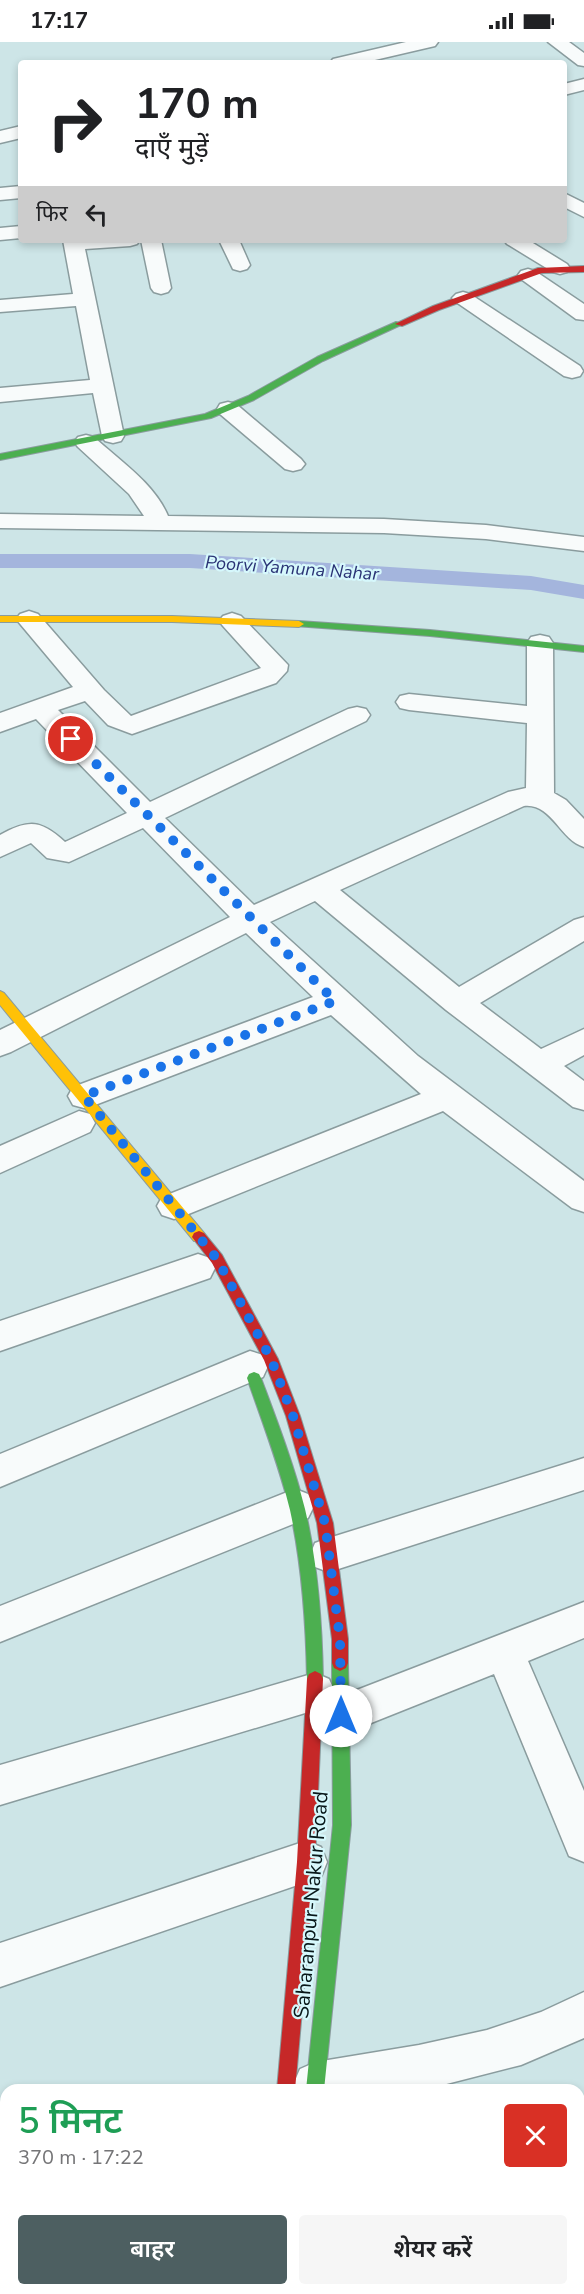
<!DOCTYPE html>
<html lang="hi">
<meta charset="utf-8">
<style>
:root{--surface:#fff;--page:#f6f6f6;--text:#202124;--muted:#757577;--accent:#4d5f61}
body{margin:0;font-family:"Nunito Sans","Noto Sans Devanagari",sans-serif;background:var(--page);color:var(--text);height:100vh;display:flex;flex-direction:column;font-size:22px;white-space:nowrap}
*{box-sizing:border-box;margin:0}
p{font-size:20px;color:var(--muted)}
.icon{flex:none;width:33px;height:33px;fill:none;stroke:currentColor;stroke-width:2;stroke-linecap:round;stroke-linejoin:round}
.map{position:relative;flex:1;overflow:hidden}
.sheet{position:absolute;left:0px;top:2042px;width:585px;height:212px;display:flex;flex-direction:column;background:var(--surface);border-radius:18px 18px 0 0;box-shadow:0 3px 9px #0003}
.sheet>*{flex:none}
.top-card{position:absolute;left:18px;top:18px;width:549px;height:183px;border-radius:6px;box-shadow:0 3px 9px #0003;background:#fff;color:var(--text);overflow:hidden}
.pin{position:absolute;display:grid;place-items:center;width:51px;height:51px;color:#fff;margin:-26px;border:3px solid #fff;border-radius:50%;box-shadow:0 2px 6px #0007}
.me{position:absolute;width:66px;margin:-33px;rotate:0deg;stroke-linejoin:round;filter:drop-shadow(0 0 4px #0008)}
.turn{display:flex;align-items:center;gap:21px;height:126px;padding:0 18px;font-size:27px}
.turn .icon{width:78px;height:78px;stroke-width:2.5}
.turn b{display:block;font-size:42px;line-height:51px}
.then{display:flex;align-items:center;height:57px;padding:0 18px;background:#0003;gap:12px;font-size:22px}
.round{display:grid;place-items:center;flex:none;width:63px;height:63px;border-radius:6px;background:var(--page)}
.summary{display:flex;align-items:center;justify-content:space-between;height:102px;padding:0 18px}
h1{font-size:36px;font-weight:600;line-height:45px;color:#1e9e55}
.primary-button{display:flex;gap:12px;margin-top:auto;padding:12px 18px}
.primary-button a{flex:1;height:69px;border-radius:6px;background:var(--accent);color:#fff;font-size:24px;font-weight:600;line-height:69px;text-align:center}
.primary-button a+a{background:var(--page);color:var(--text)}
.status{display:flex;justify-content:space-between;align-items:center;height:42px;padding:0 30px;background:var(--surface);direction:ltr}
.status svg{height:16px;fill:currentColor}
.map>svg:first-child{display:block}
.lines{fill:none;stroke-linecap:round;stroke-linejoin:round}
.canal{fill:#a4b5dd;fill-rule:evenodd}
.street-casing{stroke:#8a9c9e;stroke-width:3}
.fast-casing{stroke:#8a9c9e;stroke-width:2}
.slow-casing{stroke:#8a9c9e;stroke-width:2}
.jam-casing{stroke:#8a9c9e;stroke-width:2}
.street{fill:#f8fbfb;fill-rule:evenodd}
.fast{fill:#4caf50;fill-rule:evenodd}
.slow{fill:#ffc107;fill-rule:evenodd}
.jam{fill:#c62828;fill-rule:evenodd}
.route{stroke:#1a73e8;stroke-width:10;stroke-dasharray:0 18}
.labels{text-anchor:middle;dominant-baseline:central;stroke-width:4.5;stroke-linejoin:round;paint-order:stroke}
.far-water-label{font-size:18px;font-style:italic;fill:#2a3375;stroke:#d6f8fc}
.street-label{font-size:21px;fill:#081719;stroke:#d6f8fc}
</style>
<div class="status"><b>17:17</b><svg viewBox="0 0 49 12"><path d="M0 12V9h3v3zM5 12V6h3v6zM10 12V3h3v9zM15 12V0h3v12zM26 1h20v11H26zM47 4h2v5h-2z"/></svg></div>
<div class="map">
<svg width="584" height="2252" viewBox="0 0 584 2252">
<rect width="100%" height="100%" fill="#cde5e7"/>
<g class="lines">
<path class="canal" d="M0,512H190L531,534L584,543V557L531,548L190,526H0Z"/>
<defs>
<path id="street" d="M406,0H438L435,4L362,21H330L333,17Z
M548,0H569L584,11V24L578,23Z
M584,37V48L564,53V42Z
M21,84V96L0,101V89Z
M21,144V156L0,158V146Z
M564,151L584,161V175L564,165Z
M21,184V196L0,198V186Z
M63,198H140L137,202L130,204L85,207L124,394L121,399L113,401L105,399L102,394L93,351L0,360V346L90,338L76,264L0,270V258L73,252Z
M141,198H161L171,246L168,250L161,252L154,250L151,246Z
M219,198H239L250,223L247,227L240,229L233,227Z
M504,198H528L567,222L570,226L567,230L560,232L553,230L507,202Z
M528,227L535,229L584,262V278L576,277L521,237L518,233L521,229Z
M463,250L470,252L580,324L583,329L580,334L572,336L564,334L456,260L452,256L456,252Z
M228,360L236,362L301,417L305,422L301,427L293,429L285,427L220,372L217,367L220,362Z
M86,393L94,395C120,419 154,441 168,474L384,477L486,483L584,495V509L486,497L384,491L0,486V472L144,474L129,452L78,405L74,400L78,395Z
M29,569L38,572L104,648L131,674L261,626L223,584L219,579L223,574L232,571L241,574L288,623L287,629L276,641L132,692L108,683L85,659L58,668L150,760L348,667L357,665L366,667L370,673L366,679L165,776L254,863L508,750L526,746L527,681L409,668L400,666L396,660L400,654L409,652L527,664V601L531,595L540,593L549,595L553,601L554,751L566,758L584,777V805C560,798 552,761 524,764L340,848L459,945L574,878L584,875V899L480,961L541,1007L584,987V1013L564,1024L584,1039V1068L573,1065L446,968L315,859L270,880L418,1014L584,1139V1170L572,1166L443,1069L186,1173L174,1177L162,1173L157,1164L162,1155L421,1052L331,973L95,1063L84,1066L73,1063L68,1054L73,1045L313,955L246,891L11,1010L0,1014V988L230,875L143,786L69,820L47,816L31,801L0,815V793C29,777 41,778 65,800L127,771L36,677L0,690V671L73,645L16,577L20,572Z
M79,1069L90,1072L95,1081L90,1090L0,1131V1104Z
M198,1212L210,1216L215,1226L210,1236L0,1309V1279Z
M250,1309L263,1313L268,1324L263,1335L0,1445V1412Z
M584,1416V1448L329,1530L315,1525L310,1513L315,1501L329,1496Z
M295,1447L308,1452L314,1464L308,1476L0,1600V1564Z
M584,1560V1596L528,1619L584,1749V1820L569,1814L494,1632L341,1693L327,1688L321,1674L325,1665L0,1763V1723L315,1631L329,1637L335,1650L331,1658Z
M306,1799L321,1805L327,1820L321,1835L0,1945V1901Z
M584,1950V1996L521,2023L423,2048H295L293,2043L300,2027L316,2020L419,2003L487,1988L541,1970Z"/>
<path id="fast" d="M396,280L403,282L323,319L254,358L211,376L0,418V412L205,372L248,354L317,315Z
M299,579L430,588L584,604V610L430,594L295,584V580Z
M254,1330L259,1332L261,1336C277,1379 294,1423 305,1467C318,1523 322,1580 323,1637L321,1642L315,1645L309,1642L307,1637C306,1580 302,1523 290,1468C279,1423 262,1379 247,1336L249,1332Z
M340,1613L346,1616L348,1621L351,1783L324,2048H306L333,1783L332,1621L334,1616Z
M250,2247H270L269,2252H249Z"/>
<path id="slow" d="M0,574H172L299,579L304,582L299,585L172,580H0Z
M0,949L4,951L204,1191L206,1195L204,1199H194L0,963Z
M281,2247H301L300,2252H280Z"/>
<path id="jam" d="M584,224V230L542,231L439,268L402,284L395,282L433,264L538,226Z
M199,1189L204,1191L222,1213L278,1317L300,1374L333,1481L348,1597V1621L346,1626L340,1629L334,1626L332,1621V1597L317,1481L286,1374L264,1318L212,1221L192,1195L194,1191Z
M315,1629L321,1632L323,1637L315,1820L295,2048H277L297,1820L307,1637L309,1632Z"/>
</defs>
<use href="#street" class="street-casing"/>
<use href="#fast" class="fast-casing"/>
<use href="#slow" class="slow-casing"/>
<use href="#jam" class="jam-casing"/>
<use href="#street" class="street"/>
<use href="#fast" class="fast"/>
<use href="#slow" class="slow"/>
<use href="#jam" class="jam"/>
</g>
<g class="lines">
<path class="route" d="M71,697L335,959L84,1054L217,1217L271,1317L293,1374L325,1481L340,1597L341,1674"/>
</g>
<g class="labels">
<g class="far-water-label">
<text transform="translate(292 526) rotate(4)">Poorvi Yamuna Nahar</text>
</g>
<g class="street-label">
<text transform="translate(311 1863) rotate(-85)">Saharanpur-Nakur Road</text>
</g>
</g>
</svg>
<div class="pin" style="left:71px;top:697px;background:#d93025"><svg class="icon" aria-label="arrive" viewBox="0 0 24 24"><path d="M6 21V4h12l-3 4 3 4H6"/></svg></div>
<svg class="me" style="left:341px;top:1674px" viewBox="-20 -20 40 40"><circle r="19" fill="#fff"/><path d="M0-13L10 11 0 6-10 11z" fill="#1a73e8"/></svg>
<div class="top-card">
<div class="turn"><svg class="icon" aria-label="right" viewBox="0 0 24 24"><path d="M7 20v-9h11M14 6l5 5-5 5"/></svg><div><b>170 m</b>दाएँ मुड़ें</div></div>
<div class="then">फिर<svg class="icon" aria-label="left" viewBox="0 0 24 24"><path d="M17 20v-9H6M10 6l-5 5 5 5"/></svg></div>
</div>
<section class="sheet">
<div class="summary"><div><h1>5 मिनट</h1><p>370 m · 17:22</p></div><a class="round" style="background:#d93025;color:#fff"><svg class="icon" aria-label="close" viewBox="0 0 24 24"><path d="M6 6l12 12M18 6L6 18"/></svg></a></div>
<div class="primary-button"><a>बाहर</a><a>शेयर करें</a></div>
</section>
</div>
